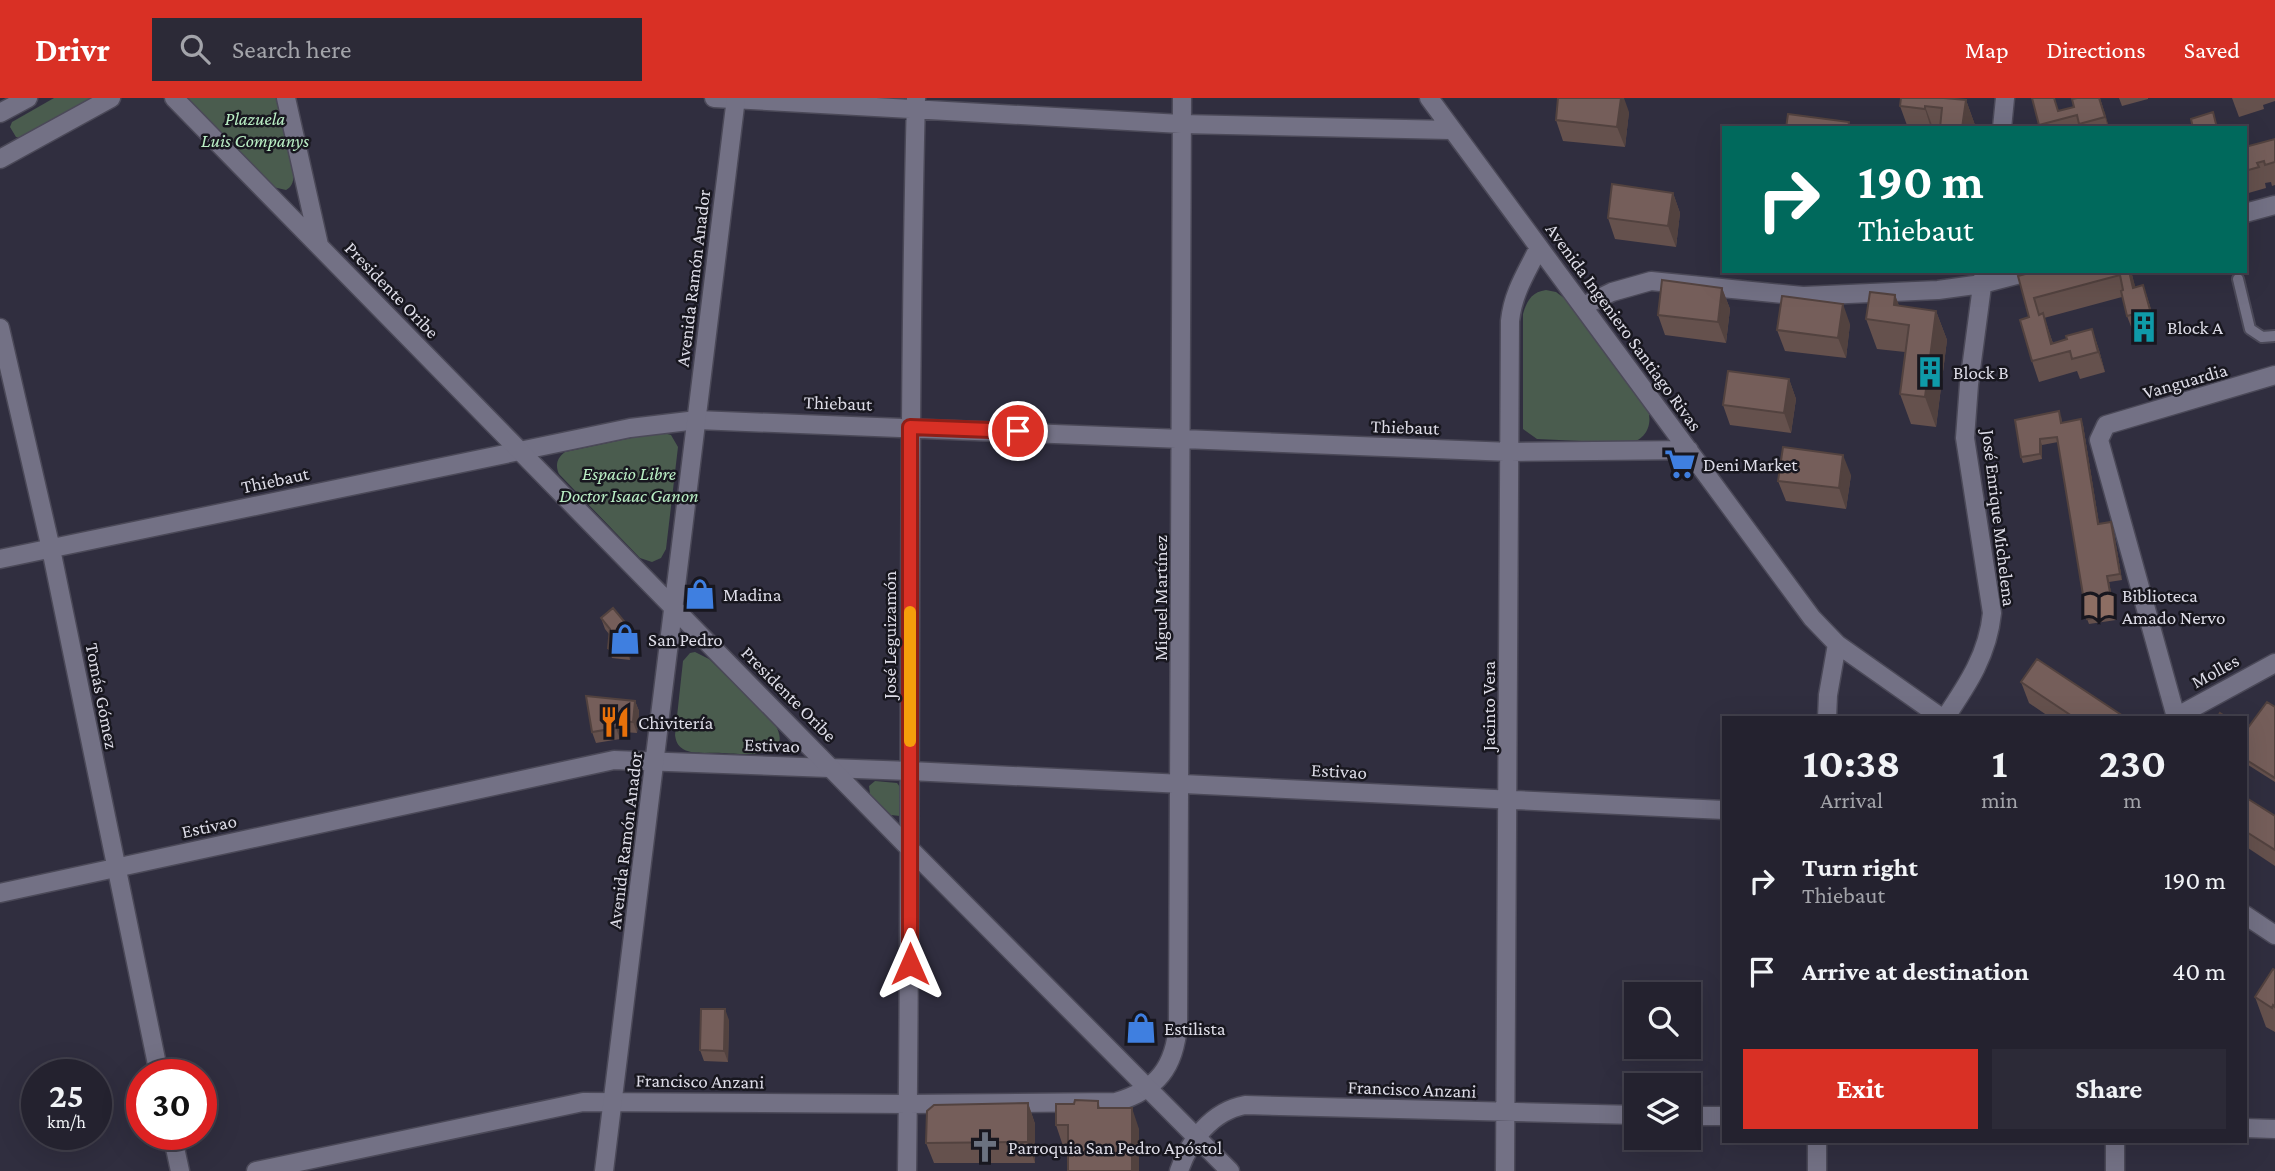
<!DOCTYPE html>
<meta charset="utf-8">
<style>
:root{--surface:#24222f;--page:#2c2a37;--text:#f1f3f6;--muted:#a3a4aa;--line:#413f4b;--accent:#d93025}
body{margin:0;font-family:"Crimson Pro",serif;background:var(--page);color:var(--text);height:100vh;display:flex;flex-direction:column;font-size:26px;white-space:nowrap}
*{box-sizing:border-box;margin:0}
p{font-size:23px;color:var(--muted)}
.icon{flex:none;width:38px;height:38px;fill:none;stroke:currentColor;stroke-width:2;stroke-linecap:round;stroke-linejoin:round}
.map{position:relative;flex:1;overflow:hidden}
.panel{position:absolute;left:1722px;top:618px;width:525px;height:427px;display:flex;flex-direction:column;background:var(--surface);border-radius:0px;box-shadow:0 7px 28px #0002,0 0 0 2px var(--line)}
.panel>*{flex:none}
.hud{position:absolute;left:1722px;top:28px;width:525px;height:147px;border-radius:0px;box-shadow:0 7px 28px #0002,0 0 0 2px var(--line);background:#00695c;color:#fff;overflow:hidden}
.controls{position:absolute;left:1624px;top:884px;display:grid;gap:14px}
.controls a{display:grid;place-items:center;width:77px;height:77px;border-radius:0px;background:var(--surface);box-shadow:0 7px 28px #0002,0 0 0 2px var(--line);font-size:35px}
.speed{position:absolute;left:21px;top:961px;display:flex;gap:14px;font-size:35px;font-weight:700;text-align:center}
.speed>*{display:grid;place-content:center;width:91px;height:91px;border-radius:50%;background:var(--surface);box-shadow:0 7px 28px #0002,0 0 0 2px var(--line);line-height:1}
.speed small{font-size:18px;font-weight:400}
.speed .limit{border:10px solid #d22;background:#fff;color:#111}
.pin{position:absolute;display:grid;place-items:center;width:60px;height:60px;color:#fff;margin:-30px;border:4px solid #fff;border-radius:50%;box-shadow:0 2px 7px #0007}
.me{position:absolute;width:77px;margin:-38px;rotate:0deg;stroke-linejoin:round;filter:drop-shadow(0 0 5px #0008)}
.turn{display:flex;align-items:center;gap:24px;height:147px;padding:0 21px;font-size:32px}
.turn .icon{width:91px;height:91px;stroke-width:2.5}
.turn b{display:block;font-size:49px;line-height:60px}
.eta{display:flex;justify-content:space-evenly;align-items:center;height:119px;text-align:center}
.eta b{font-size:42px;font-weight:700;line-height:49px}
.cta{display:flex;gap:14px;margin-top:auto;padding:14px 21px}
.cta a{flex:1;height:80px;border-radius:0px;background:var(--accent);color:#fff;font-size:28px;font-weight:700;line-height:80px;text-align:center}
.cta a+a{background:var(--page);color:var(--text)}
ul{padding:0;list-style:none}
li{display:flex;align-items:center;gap:21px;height:91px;padding:0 21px}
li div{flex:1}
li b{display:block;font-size:26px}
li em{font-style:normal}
header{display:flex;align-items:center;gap:42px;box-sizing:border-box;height:98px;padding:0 35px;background:var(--accent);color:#fff}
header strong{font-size:33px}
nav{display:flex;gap:38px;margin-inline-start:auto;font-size:24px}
.search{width:490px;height:63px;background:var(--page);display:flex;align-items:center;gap:18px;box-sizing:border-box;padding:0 24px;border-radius:0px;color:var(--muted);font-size:26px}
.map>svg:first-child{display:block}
.green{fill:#4a5c4e}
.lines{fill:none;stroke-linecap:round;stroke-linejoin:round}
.service-casing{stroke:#4b4958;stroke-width:14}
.minor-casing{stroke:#4b4958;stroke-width:21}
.tertiary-casing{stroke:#4b4958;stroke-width:21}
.secondary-casing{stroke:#4b4958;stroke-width:21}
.service{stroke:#737185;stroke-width:10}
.minor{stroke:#737185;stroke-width:18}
.tertiary{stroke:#737185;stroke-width:18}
.secondary{stroke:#737185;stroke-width:18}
.wall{fill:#65514d}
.shaded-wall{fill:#52423f}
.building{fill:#755e5a;stroke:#52423f;stroke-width:2}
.route-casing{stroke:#8d1f18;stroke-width:18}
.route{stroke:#d93025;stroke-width:12}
.slow{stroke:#f59e0b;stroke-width:12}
.labels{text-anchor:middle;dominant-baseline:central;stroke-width:5;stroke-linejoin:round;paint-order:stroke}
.park-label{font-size:19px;font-style:italic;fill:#baefc5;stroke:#18171f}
.street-label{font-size:19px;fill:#dddce7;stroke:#18171f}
.poi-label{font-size:19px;fill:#dddce7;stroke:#18171f;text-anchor:start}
</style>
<header>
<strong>Drivr</strong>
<div class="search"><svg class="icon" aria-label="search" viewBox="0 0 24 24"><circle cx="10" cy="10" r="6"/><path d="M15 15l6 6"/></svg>Search here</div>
<nav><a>Map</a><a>Directions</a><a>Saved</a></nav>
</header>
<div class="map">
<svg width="2275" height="1073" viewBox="0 0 2275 1073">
<rect width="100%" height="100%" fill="#302e3f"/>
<path class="green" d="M54,0H92L21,40L16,39L10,29L12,24Z
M188,0H277L293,74C294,82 293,88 286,92L273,89Z
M1546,192L1556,194L1568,203L1648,312C1653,328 1645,344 1626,345L1537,341L1523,331V216C1527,202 1532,194 1546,192Z
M660,334L671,337L678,349L666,451L661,460L652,464L640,460L559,376C555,367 557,360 565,354Z
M695,554L709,561L773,623C799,663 743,656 722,655C710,654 693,657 683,651C677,647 676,643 675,637L683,563L690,555Z
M875,683L897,685L900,689V718L891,717L870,696L869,688Z"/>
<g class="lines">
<defs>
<path id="service" d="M2238,181L2250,231L2262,239L2275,238"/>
<path id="minor" d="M714,0L1181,26L1450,32
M1429,0L1812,520L1837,546L1942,620
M2002,30L2005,0
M2245,115L2275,107
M1583,208L1612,194L1651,183L1803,198L1938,192L1982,186L2032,173
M0,230L51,451L159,976
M2275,277L2106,327L2099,342L2176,619L2275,565
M0,461L630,330L697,322L1511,354L1689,352
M1827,620L1828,597L1837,546
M1945,620C1968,586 1988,556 1992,515L1965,340L1969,286L1984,173
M0,795L614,662L910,673L1724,712
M2245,817L2275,837
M1689,1018H1724
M2245,1030L2275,1031
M172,1036L180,1073
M1817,1043V1073
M2115,1043V1073
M256,1073L583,1004L908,1006L1116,1004C1157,992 1175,969 1178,926L1182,0
M907,1073C912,715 907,358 916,0
M1179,1073C1189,1043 1212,1013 1245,1007L1636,1017
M1505,1073L1510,223C1513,194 1527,174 1539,149"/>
<path id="tertiary" d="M174,0L910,751L1230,1073
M286,0L319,147
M604,1073L736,0"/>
<path id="secondary" d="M0,15L28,0
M0,61L111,0"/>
</defs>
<use href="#service" class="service-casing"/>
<use href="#minor" class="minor-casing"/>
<use href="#tertiary" class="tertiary-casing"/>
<use href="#secondary" class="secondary-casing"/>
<use href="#service" class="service"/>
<use href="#minor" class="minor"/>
<use href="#tertiary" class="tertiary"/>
<use href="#secondary" class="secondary"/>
</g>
<path class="wall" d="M2032,0L2059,13L2074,9L2077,0H2100L2109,30H2040Z
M2119,0H2148V1L2122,8Z
M2232,0H2275V3L2263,7L2264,11L2239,19Z
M1966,2L1976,30H1908L1900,8Z
M1629,14L1625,49L1563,43L1556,22Z
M2275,41V87L2272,88L2271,84L2265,85L2266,90L2245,96V49Z
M1673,95L1680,115L1676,149L1615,141L1608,120Z
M2037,173H2131L2135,189L2143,187L2150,208L2157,233L2135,239L2127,218L2122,199L2044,220L2053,245L2067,241L2092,231L2099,252L2105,274L2080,281L2077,273L2039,284L2032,263L2029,219Z
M1722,190L1730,211L1726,245L1665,237L1658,217Z
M1895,197L1899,208L1936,213L1947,242L1936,329L1911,326L1900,296L1905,254L1877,251L1866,221Z
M1850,226L1846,260L1785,253L1777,232Z
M1789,281L1796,301L1791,335L1730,327L1723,307Z
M2061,318L2062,325L2081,321L2083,327L2099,426L2113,429L2122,482L2109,484L2116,522L2089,526L2087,521L2058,344L2042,347V361L2023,365L2021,359Z
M1851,377L1846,411L1786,403L1778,383Z
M601,520L628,528L632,538L630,562L612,560L608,550L609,536L605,531Z
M2021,584L2126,620H2051L2029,605Z
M635,603L639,613L637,635L624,634L620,641L596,645L592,634Z
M2275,609V684L2245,665V630L2247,631Z
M2245,699L2275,718V768L2245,748Z
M2275,872V934L2266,929L2255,899Z
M729,922L728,964L704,963L700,952Z
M1098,1003L1100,1010L1139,1031L1068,1048H1063L1056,1027L1074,1006Z
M1028,1005L1035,1026V1065H934L926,1045Z"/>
<path class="shaded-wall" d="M1621,0H1624L1629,14L1625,49L1617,29Z
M2099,0L2105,15L2109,30H2108L2105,19Z
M1966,2L1976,30H1962Z
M1925,8L1933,30H1931L1925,11Z
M1673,95L1680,115L1676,149L1668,128Z
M2129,173H2131L2141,210L2133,190Z
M2143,187L2150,208L2157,233L2150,212Z
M1722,190L1730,211L1726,245L1718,224Z
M1895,197L1906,226L1894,207Z
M1843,206L1850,226L1846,260L1838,240Z
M1936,213L1947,242L1936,329L1925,299Z
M2043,215L2050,236L2056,257L2051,246Z
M2092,231L2099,252L2105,274L2098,254Z
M1789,281L1796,301L1791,335L1784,315Z
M2081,321L2083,327L2100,431L2098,426Z
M2040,341L2042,347V361L2040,356Z
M1843,357L1851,377L1846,411L1839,390Z
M2111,424L2113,429L2122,482L2120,476Z
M2107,478L2109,484L2116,522L2114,516Z
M628,528L632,538L630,562L626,552Z
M635,603L639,613L637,635L633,624Z
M620,623L624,634L620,641L616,630Z
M725,911L729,922L728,964L724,953Z
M1028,1005L1035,1026V1065L1028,1044Z
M1132,1010L1139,1031V1073H1132Z"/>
<path class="building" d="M1558,0H1621L1617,29L1556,22Z
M1901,0H1944L1966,2L1962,30H1940L1942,10L1925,8V11L1900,8Z
M2032,0H2054L2058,13L2074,9L2072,1L2077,0H2099L2105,19L2079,26L2077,17L2039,27Z
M2213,14L2217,30H2193L2191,21Z
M1788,16L1849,24L1848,30H1786Z
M2275,41V64L2265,67L2264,63L2257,65L2259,69L2245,73V49Z
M1612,86L1673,95L1668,128L1608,120Z
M2037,173H2129L2133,190L2143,187L2150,212L2127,218L2121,193L2123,192L2120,177L2034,200L2039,217L2043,215L2051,246L2067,241L2066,238L2092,231L2098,254L2072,261L2070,253L2032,263L2020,222L2029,219L2018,178Z
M1662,182L1722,190L1718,224L1658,217Z
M1870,194L1895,197L1894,207L1936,213L1925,299L1900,296L1909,227L1866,221Z
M1782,198L1843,206L1838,240L1777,232Z
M1728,273L1789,281L1784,315L1723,307Z
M2059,313L2061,325L2081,321L2098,426L2111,424L2120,476L2107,478L2114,516L2087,521L2057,339L2040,341V356L2021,359L2015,322Z
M1783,349L1843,357L1839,390L1778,383Z
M613,510L628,528L626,552L608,550L610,531L601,520Z
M2037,561L2126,620H2075L2021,584Z
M586,598L635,603L633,624L620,623L616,630L592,634Z
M2267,604L2275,609V680L2245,661V630L2247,631Z
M2220,615L2228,620H2217Z
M2245,699L2275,718V752L2245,733Z
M2273,871L2275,872V909L2273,907L2272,910L2255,899Z
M701,911H725L724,953L700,952Z
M1075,1002L1098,1003V1010H1132V1073H1068V1027H1056V1006H1074Z
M1028,1005V1044L926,1045L927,1013L934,1007Z"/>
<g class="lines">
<defs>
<path id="route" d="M910,866V329L1018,333"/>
</defs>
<use href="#route" class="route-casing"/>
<use href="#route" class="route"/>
<path class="slow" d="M910,514V643"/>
</g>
<defs>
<symbol id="building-bare" viewBox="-9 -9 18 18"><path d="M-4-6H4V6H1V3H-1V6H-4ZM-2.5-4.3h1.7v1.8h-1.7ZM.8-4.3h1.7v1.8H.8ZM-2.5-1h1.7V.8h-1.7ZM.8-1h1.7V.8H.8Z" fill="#0f9aa8" stroke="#18171f" stroke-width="2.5" paint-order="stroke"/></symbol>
<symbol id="supermarket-bare" viewBox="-9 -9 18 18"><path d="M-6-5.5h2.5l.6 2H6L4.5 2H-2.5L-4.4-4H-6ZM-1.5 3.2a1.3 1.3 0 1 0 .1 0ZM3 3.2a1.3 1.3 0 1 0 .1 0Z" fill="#3f7fe0" stroke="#18171f" stroke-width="2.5" paint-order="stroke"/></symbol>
<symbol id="shop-bare" viewBox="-9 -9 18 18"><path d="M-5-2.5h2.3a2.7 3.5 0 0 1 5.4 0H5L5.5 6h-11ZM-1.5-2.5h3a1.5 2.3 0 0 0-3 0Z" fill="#3f7fe0" stroke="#18171f" stroke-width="2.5" paint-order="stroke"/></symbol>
<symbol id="library-bare" viewBox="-9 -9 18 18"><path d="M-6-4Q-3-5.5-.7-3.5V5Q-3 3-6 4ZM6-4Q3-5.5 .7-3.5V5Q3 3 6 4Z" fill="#8d6e63" stroke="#18171f" stroke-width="2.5" paint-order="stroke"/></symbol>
<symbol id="restaurant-bare" viewBox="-9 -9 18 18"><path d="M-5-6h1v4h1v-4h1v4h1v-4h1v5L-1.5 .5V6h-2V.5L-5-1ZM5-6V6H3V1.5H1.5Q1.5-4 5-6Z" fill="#e8710a" stroke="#18171f" stroke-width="2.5" paint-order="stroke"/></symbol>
<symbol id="church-bare" viewBox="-9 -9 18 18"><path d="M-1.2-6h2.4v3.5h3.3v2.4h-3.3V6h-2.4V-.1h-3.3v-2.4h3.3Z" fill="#6b7280" stroke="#18171f" stroke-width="2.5" paint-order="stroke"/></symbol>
</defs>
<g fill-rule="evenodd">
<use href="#building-bare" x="2122" y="207" width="44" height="44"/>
<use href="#building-bare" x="1908" y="252" width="44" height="44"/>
<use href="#supermarket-bare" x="1658" y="344" width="44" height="44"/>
<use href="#shop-bare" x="678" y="474" width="44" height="44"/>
<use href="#library-bare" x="2077" y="486" width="44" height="44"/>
<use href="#shop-bare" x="603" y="519" width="44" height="44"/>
<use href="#restaurant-bare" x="593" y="602" width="44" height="44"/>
<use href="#shop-bare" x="1119" y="908" width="44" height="44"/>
<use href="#church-bare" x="963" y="1027" width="44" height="44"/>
</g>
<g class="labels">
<g class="park-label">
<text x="255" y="20">Plazuela<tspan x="255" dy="22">Luis Companys</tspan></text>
<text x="629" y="375">Espacio Libre<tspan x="629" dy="22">Doctor Isaac Ganon</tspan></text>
</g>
<g class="street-label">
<text transform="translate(693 180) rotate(-83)">Avenida Ramón Anador</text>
<text transform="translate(392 192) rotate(46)">Presidente Oribe</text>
<text transform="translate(1624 229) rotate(54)">Avenida Ingeniero Santiago Rivas</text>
<text transform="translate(2185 283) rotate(-16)">Vanguardia</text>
<text transform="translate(838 305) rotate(2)">Thiebaut</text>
<text transform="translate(1405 329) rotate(2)">Thiebaut</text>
<text transform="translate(275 382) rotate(-12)">Thiebaut</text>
<text transform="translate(1999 420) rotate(83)">José Enrique Michelena</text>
<text transform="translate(1160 500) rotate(-90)">Miguel Martínez</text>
<text transform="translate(889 537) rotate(-90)">José Leguizamón</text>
<text transform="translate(2215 573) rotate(-29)">Molles</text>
<text transform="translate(789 596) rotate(45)">Presidente Oribe</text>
<text transform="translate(102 598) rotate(79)">Tomás Gómez</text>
<text transform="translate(1488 608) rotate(-90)">Jacinto Vera</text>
<text transform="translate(772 647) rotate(2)">Estivao</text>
<text transform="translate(1339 673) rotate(3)">Estivao</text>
<text transform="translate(209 728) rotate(-12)">Estivao</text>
<text transform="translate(625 742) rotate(-83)">Avenida Ramón Anador</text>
<text transform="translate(700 983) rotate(1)">Francisco Anzani</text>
<text transform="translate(1412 991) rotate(2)">Francisco Anzani</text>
</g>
<g class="poi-label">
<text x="2167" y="229">Block A</text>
<text x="1953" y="274">Block B</text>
<text x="1703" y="366">Deni Market</text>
<text x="723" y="496">Madina</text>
<text x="2122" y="497">Biblioteca<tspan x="2122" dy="22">Amado Nervo</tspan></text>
<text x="648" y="541">San Pedro</text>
<text x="638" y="624">Chivitería</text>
<text x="1164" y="930">Estilista</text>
<text x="1008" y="1049">Parroquia San Pedro Apóstol</text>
</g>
</g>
</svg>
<div class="controls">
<a><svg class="icon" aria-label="search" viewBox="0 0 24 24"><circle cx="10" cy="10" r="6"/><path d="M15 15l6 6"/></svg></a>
<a><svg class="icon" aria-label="layers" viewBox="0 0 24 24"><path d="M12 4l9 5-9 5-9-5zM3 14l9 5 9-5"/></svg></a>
</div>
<div class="speed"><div>25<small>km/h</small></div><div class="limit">30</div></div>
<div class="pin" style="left:1018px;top:333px;background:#d93025"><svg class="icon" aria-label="arrive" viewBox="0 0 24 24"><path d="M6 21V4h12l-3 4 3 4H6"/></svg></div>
<svg class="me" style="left:910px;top:866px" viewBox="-20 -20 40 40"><path d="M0-17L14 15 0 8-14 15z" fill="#d93025" stroke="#fff" stroke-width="4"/></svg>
<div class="hud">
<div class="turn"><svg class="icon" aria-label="right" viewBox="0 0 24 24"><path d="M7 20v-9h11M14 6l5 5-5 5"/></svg><div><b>190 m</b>Thiebaut</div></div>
</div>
<section class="panel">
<div class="eta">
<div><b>10:38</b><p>Arrival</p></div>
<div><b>1</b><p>min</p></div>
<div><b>230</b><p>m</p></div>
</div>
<ul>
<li><svg class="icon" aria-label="right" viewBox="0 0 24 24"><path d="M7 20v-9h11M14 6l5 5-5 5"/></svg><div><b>Turn right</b><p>Thiebaut</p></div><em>190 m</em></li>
<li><svg class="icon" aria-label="arrive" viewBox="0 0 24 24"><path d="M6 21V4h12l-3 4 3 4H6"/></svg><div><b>Arrive at destination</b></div><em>40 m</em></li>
</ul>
<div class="cta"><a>Exit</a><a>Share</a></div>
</section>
</div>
